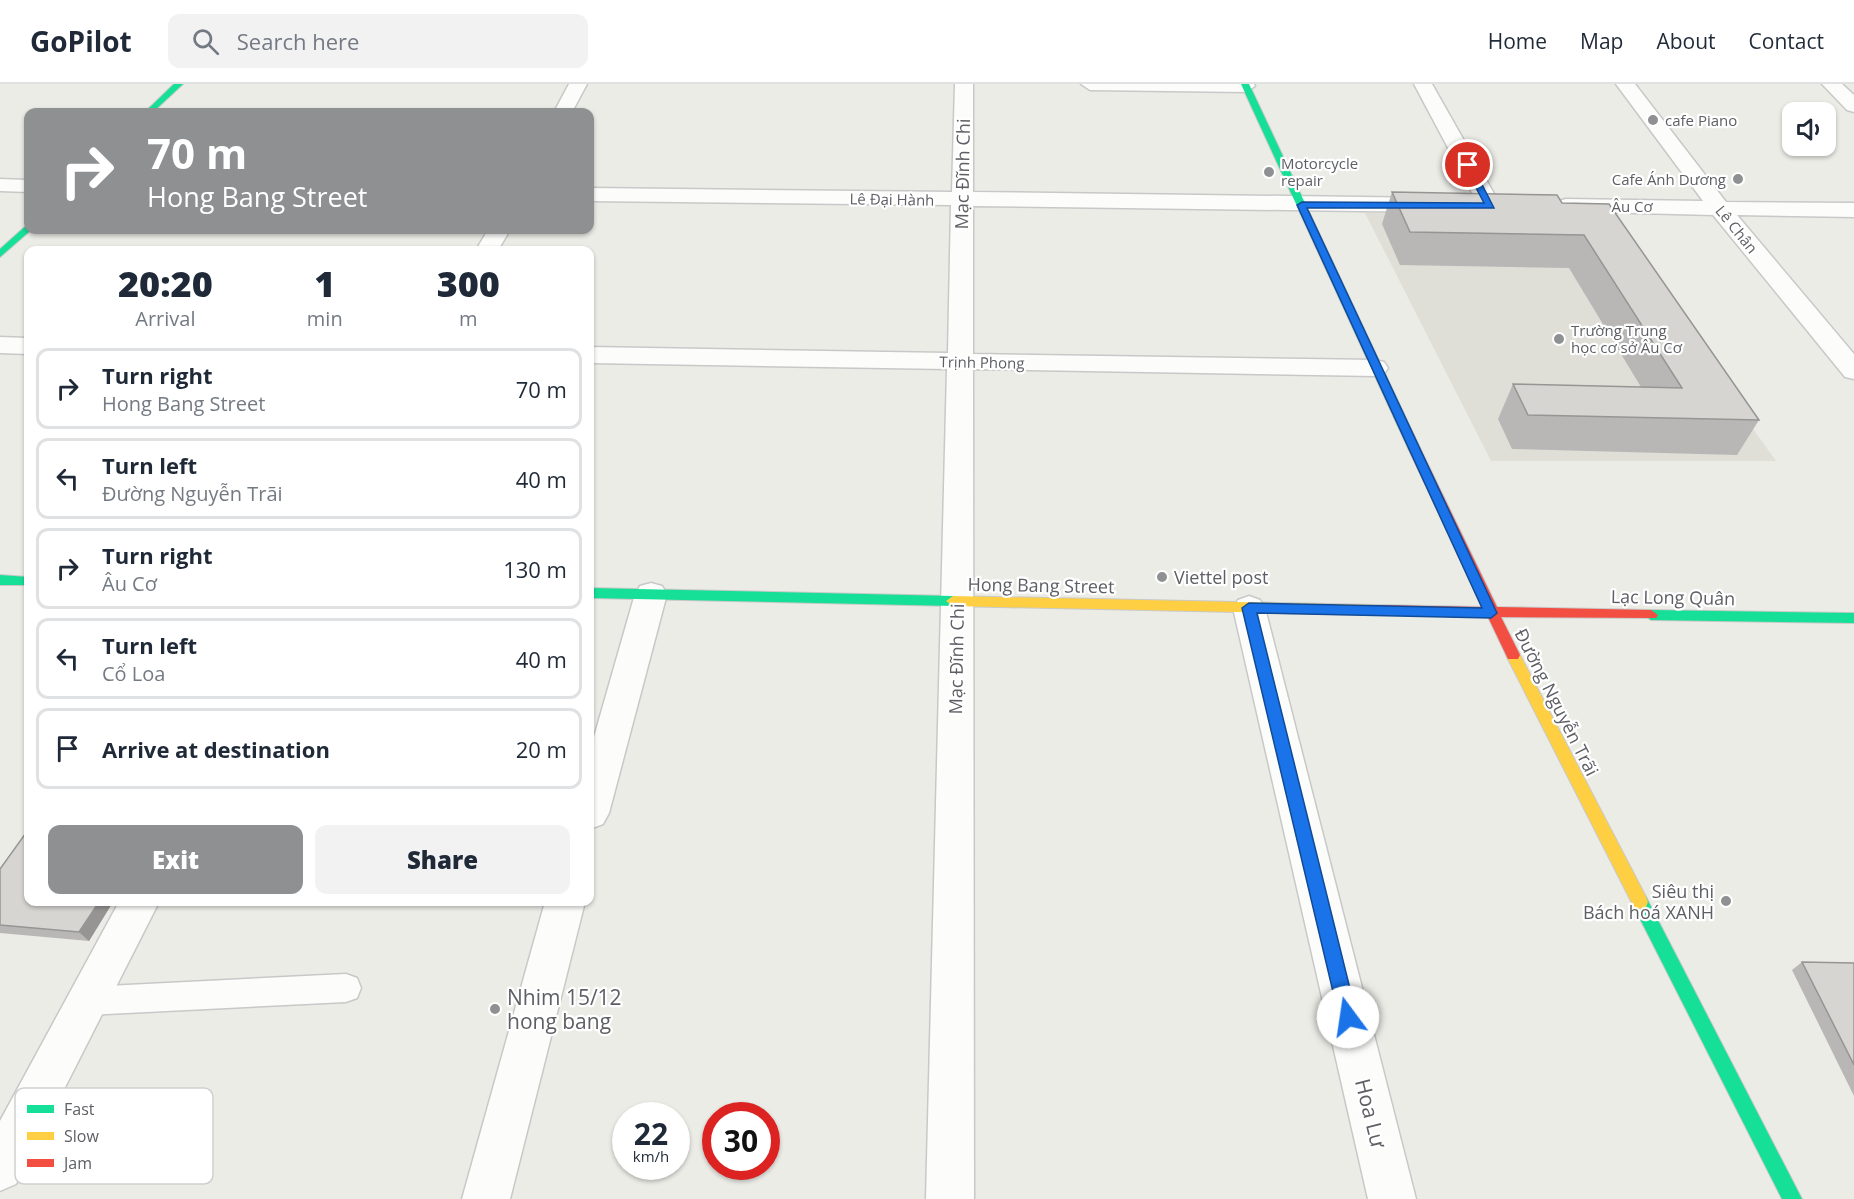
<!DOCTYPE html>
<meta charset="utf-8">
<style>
:root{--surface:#fff;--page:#f2f2f3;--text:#1f2937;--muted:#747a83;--line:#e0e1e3;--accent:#8f9092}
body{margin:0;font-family:"Open Sans",sans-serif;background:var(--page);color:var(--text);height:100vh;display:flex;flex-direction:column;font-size:22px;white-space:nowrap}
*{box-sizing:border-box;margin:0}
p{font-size:20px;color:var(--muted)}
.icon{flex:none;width:33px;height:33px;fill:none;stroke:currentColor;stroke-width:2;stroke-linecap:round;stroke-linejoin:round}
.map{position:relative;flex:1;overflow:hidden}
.drawer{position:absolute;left:24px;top:162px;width:570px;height:660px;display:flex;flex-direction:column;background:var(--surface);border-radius:12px;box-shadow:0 2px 4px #0004}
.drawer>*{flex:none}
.banner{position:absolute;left:24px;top:24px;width:570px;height:126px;border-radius:12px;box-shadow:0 2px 4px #0004;background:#8f9092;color:#fff;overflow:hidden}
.fabs{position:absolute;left:1782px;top:18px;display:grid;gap:12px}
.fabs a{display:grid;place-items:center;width:54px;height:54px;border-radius:12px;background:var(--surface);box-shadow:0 2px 4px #0004;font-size:30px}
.speed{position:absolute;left:612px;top:1018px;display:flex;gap:12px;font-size:30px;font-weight:700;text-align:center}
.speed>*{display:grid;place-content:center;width:78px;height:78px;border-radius:50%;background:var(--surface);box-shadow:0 2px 4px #0004;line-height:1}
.speed small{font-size:15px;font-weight:400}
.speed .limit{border:9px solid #d22;background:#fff;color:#111}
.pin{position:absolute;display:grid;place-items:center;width:51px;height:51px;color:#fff;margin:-26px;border:3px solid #fff;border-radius:50%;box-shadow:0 2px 6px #0007}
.me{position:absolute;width:66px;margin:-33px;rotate:346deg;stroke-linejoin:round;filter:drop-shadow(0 0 4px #0008)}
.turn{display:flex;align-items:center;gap:21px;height:126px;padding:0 24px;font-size:27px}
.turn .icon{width:78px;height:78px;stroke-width:2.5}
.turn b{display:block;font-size:42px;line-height:51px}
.eta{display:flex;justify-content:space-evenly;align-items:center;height:102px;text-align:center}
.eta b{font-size:36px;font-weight:800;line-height:42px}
.action{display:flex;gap:12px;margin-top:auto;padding:12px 24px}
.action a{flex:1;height:69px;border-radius:12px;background:var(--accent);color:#fff;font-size:24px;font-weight:800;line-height:69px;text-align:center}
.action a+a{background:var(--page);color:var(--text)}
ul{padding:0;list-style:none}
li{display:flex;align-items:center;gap:18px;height:81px;margin:0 12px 9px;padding:0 12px;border:3px solid var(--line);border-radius:12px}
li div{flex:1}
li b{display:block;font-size:22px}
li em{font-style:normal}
header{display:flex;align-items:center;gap:36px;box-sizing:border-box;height:84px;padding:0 30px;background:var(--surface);border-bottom:2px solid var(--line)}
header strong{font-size:28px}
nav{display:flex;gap:33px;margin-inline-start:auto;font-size:21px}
.search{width:420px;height:54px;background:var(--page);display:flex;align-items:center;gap:15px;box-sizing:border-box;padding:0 21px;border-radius:12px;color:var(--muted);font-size:22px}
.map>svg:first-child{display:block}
.education{fill:#dfded7}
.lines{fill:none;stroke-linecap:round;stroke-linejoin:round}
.lane-casing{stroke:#c8c8c8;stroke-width:3}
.street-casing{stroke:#c8c8c8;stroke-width:3}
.fast-casing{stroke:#c9c9c9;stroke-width:2}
.slow-casing{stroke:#c9c9c9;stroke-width:2}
.jam-casing{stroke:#c9c9c9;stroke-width:2}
.lane{fill:#fcfcfb;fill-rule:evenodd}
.street{fill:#fcfcfb;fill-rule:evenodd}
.fast{fill:#16e098;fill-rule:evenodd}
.slow{fill:#ffcf43;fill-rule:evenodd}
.jam{fill:#f24e42;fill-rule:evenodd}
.wall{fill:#b8b7b5}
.shaded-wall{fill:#969593}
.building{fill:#d6d5d2;stroke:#969593;stroke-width:1.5}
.route{fill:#1a73e8;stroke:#114b97;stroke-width:1.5}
.poi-dot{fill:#8f9092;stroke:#fff;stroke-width:2}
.labels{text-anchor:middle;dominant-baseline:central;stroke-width:4.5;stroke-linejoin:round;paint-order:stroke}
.far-poi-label{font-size:15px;fill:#5d5f64;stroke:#fff;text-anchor:start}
.far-street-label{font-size:15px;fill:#5d5f64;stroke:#fff}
.street-label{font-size:18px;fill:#5d5f64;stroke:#fff}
.poi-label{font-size:18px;fill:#5d5f64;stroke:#fff;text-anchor:start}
.near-poi-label{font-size:21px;fill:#5d5f64;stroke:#fff;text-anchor:start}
.near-street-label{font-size:21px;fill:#5d5f64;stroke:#fff}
.key{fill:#fff;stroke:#cecfd0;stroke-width:1.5}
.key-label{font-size:16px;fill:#5d5f64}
</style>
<header>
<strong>GoPilot</strong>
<div class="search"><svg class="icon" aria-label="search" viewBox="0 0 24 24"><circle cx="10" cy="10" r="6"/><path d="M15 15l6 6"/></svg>Search here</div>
<nav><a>Home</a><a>Map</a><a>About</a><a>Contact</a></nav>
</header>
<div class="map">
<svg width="1854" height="1115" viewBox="0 0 1854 1115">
<rect width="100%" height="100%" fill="#ecece7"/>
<path class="education" d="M1365,129L1601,132L1776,377H1491Z"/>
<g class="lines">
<defs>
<path id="lane" d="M346,890L357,894L361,904L357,914L346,918L87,931L76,927L72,917L76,907L87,903Z"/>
<path id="street" d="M569,0H587L572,28H554Z
M955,0H973V108L1434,114L1442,116L1445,121L1442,126L1434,128L973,122V270L1375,276L1384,278L1388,284L1384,290L1375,292L973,285L974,1115H926L947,285L590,279V263L948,269L951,121L590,117V104L952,108Z
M1081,0H1254L1255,2L1246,8L1090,6Z
M1414,0H1432L1501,122L1498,127H1482L1479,122Z
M1616,0H1635L1726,118L1854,119V133L1737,131L1854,270V295L1845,293L1713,131L1558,127L1555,122L1558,117L1566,115L1703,117Z
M1822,0H1842L1854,11V28L1847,26Z
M0,95L28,96V108L0,107Z
M488,146H510L498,166H476Z
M0,253L28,254V270L0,269Z
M651,499L662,502L667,510L609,729L603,740L590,745V667L635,510L640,502Z
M1249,512L1260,516L1265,524L1416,1115H1368L1233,524L1238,516Z
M119,818H159L16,1100L0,1107V1037Z
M545,818H585L510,1115H462Z"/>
<path id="fast" d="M174,0H183L153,28H145Z
M1241,0H1249L1420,364L1418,367H1410L1408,364Z
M28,140V146H31L0,173V165Z
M0,491L28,493V501H0Z
M590,504L953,512L960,517L953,522L590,514Z
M1651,526L1854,529V539L1651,536L1644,531Z
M1640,811L1646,813L1802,1115H1782L1634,823L1632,818L1634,813Z"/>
<path id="slow" d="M953,512L1377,521L1384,526L1377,531L953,522L946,517Z
M1513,566L1518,567L1520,571L1646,813L1648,818L1646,823L1640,825L1634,823L1506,571L1508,567Z"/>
<path id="jam" d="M1414,360L1420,364L1497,523L1651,526L1658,531L1656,534L1501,533L1520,571L1518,575H1508L1488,533L1372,529L1370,526L1377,521L1484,523L1408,364Z"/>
</defs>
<use href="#lane" class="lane-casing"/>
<use href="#street" class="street-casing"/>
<use href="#fast" class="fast-casing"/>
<use href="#slow" class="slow-casing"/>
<use href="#jam" class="jam-casing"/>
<use href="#lane" class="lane"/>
<use href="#street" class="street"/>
<use href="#fast" class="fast"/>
<use href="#slow" class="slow"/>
<use href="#jam" class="jam"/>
</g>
<path class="wall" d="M1392,108L1562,119L1759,336L1737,371L1512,365L1498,335L1513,300L1641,303L1569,184L1400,181L1382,140Z
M0,785L28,818H113L89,857L0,849Z
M1802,878L1854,879V1012L1792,886Z"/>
<path class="shaded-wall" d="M99,818H113L89,857L79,848Z"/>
<path class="building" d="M1392,108L1557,111L1562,119L1609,120L1759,336L1528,331L1513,300L1682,304L1584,151L1410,148Z
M28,746V818H99L79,848L0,841V785Z
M1802,878L1854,879V981Z"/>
<path class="route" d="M1468,78L1472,81L1494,124H1307L1497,529L1491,534L1257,529L1357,933L1354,939L1348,942L1342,939L1339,933L1242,524L1249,519L1482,524L1297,121L1302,118L1484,119L1464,81Z"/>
<g class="poi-dot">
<circle cx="1653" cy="36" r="6"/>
<circle cx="1269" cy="88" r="6"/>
<circle cx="1738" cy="95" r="6"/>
<circle cx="1559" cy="255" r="6"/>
<circle cx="1162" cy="493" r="6"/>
<circle cx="1726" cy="817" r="6"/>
<circle cx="495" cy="925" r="6"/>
</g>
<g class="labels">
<g class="far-poi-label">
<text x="1665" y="36">cafe Piano</text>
<text x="1281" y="79">Motorcycle<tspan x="1281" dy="17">repair</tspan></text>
<text x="1726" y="95" text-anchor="end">Cafe Ánh Dương</text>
<text x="1571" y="246">Trường Trung<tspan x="1571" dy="17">học cơ sở Âu Cơ</tspan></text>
</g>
<g class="far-street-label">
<text transform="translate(892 115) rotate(1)">Lê Đại Hành</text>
<text x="1632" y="122">Âu Cơ</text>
<text transform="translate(1737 145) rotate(51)">Lê Chân</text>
<text transform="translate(982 278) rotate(1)">Trịnh Phong</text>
</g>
<g class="street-label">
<text transform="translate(962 90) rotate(-89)">Mạc Đĩnh Chi</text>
<text transform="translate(1041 501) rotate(1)">Hong Bang Street</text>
<text transform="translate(1673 513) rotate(1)">Lạc Long Quân</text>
<text transform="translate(956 575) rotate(-89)">Mạc Đĩnh Chi</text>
<text transform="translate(1557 618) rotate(63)">Đường Nguyễn Trãi</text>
</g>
<g class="poi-label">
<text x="1174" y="493">Viettel post</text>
<text x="1714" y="807" text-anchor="end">Siêu thị<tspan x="1714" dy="21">Bách hoá XANH</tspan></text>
</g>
<g class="near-poi-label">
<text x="507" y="913">Nhim 15/12<tspan x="507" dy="24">hong bang</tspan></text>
</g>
<g class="near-street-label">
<text transform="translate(1371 1029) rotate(76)">Hoa Lư</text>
</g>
</g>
<rect x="15" y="1004" width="198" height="96" rx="9" class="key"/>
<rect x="27" y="1021" width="27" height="8" fill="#16e098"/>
<rect x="27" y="1048" width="27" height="8" fill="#ffcf43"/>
<rect x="27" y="1075" width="27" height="8" fill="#f24e42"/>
<g class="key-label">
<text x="64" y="1031">Fast</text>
<text x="64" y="1058">Slow</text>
<text x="64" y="1085">Jam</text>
</g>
</svg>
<div class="fabs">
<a><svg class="icon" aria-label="sound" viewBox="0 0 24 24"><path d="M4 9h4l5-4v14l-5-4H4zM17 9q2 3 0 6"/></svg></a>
</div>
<div class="speed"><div>22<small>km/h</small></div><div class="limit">30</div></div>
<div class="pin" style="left:1468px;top:81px;background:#d93025"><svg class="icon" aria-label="arrive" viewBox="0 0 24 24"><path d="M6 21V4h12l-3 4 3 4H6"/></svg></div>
<svg class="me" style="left:1348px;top:933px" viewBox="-20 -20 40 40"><circle r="19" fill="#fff"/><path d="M0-13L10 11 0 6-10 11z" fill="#1a73e8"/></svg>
<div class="banner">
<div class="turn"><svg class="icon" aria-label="right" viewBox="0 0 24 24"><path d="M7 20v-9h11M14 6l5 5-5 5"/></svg><div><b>70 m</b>Hong Bang Street</div></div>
</div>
<section class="drawer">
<div class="eta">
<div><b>20:20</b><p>Arrival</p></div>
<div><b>1</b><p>min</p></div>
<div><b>300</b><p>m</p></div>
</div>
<ul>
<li><svg class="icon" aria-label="right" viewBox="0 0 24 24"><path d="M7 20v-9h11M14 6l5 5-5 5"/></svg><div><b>Turn right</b><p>Hong Bang Street</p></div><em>70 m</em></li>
<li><svg class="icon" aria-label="left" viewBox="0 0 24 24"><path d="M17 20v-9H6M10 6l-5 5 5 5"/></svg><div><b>Turn left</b><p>Đường Nguyễn Trãi</p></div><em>40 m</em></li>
<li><svg class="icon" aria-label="right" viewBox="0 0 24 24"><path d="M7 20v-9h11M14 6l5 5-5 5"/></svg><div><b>Turn right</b><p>Âu Cơ</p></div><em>130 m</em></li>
<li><svg class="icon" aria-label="left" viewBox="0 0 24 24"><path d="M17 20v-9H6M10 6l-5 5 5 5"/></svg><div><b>Turn left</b><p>Cổ Loa</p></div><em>40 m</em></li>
<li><svg class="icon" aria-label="arrive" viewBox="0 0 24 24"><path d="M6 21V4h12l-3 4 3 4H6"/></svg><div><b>Arrive at destination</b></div><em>20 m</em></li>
</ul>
<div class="action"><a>Exit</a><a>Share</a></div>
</section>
</div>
